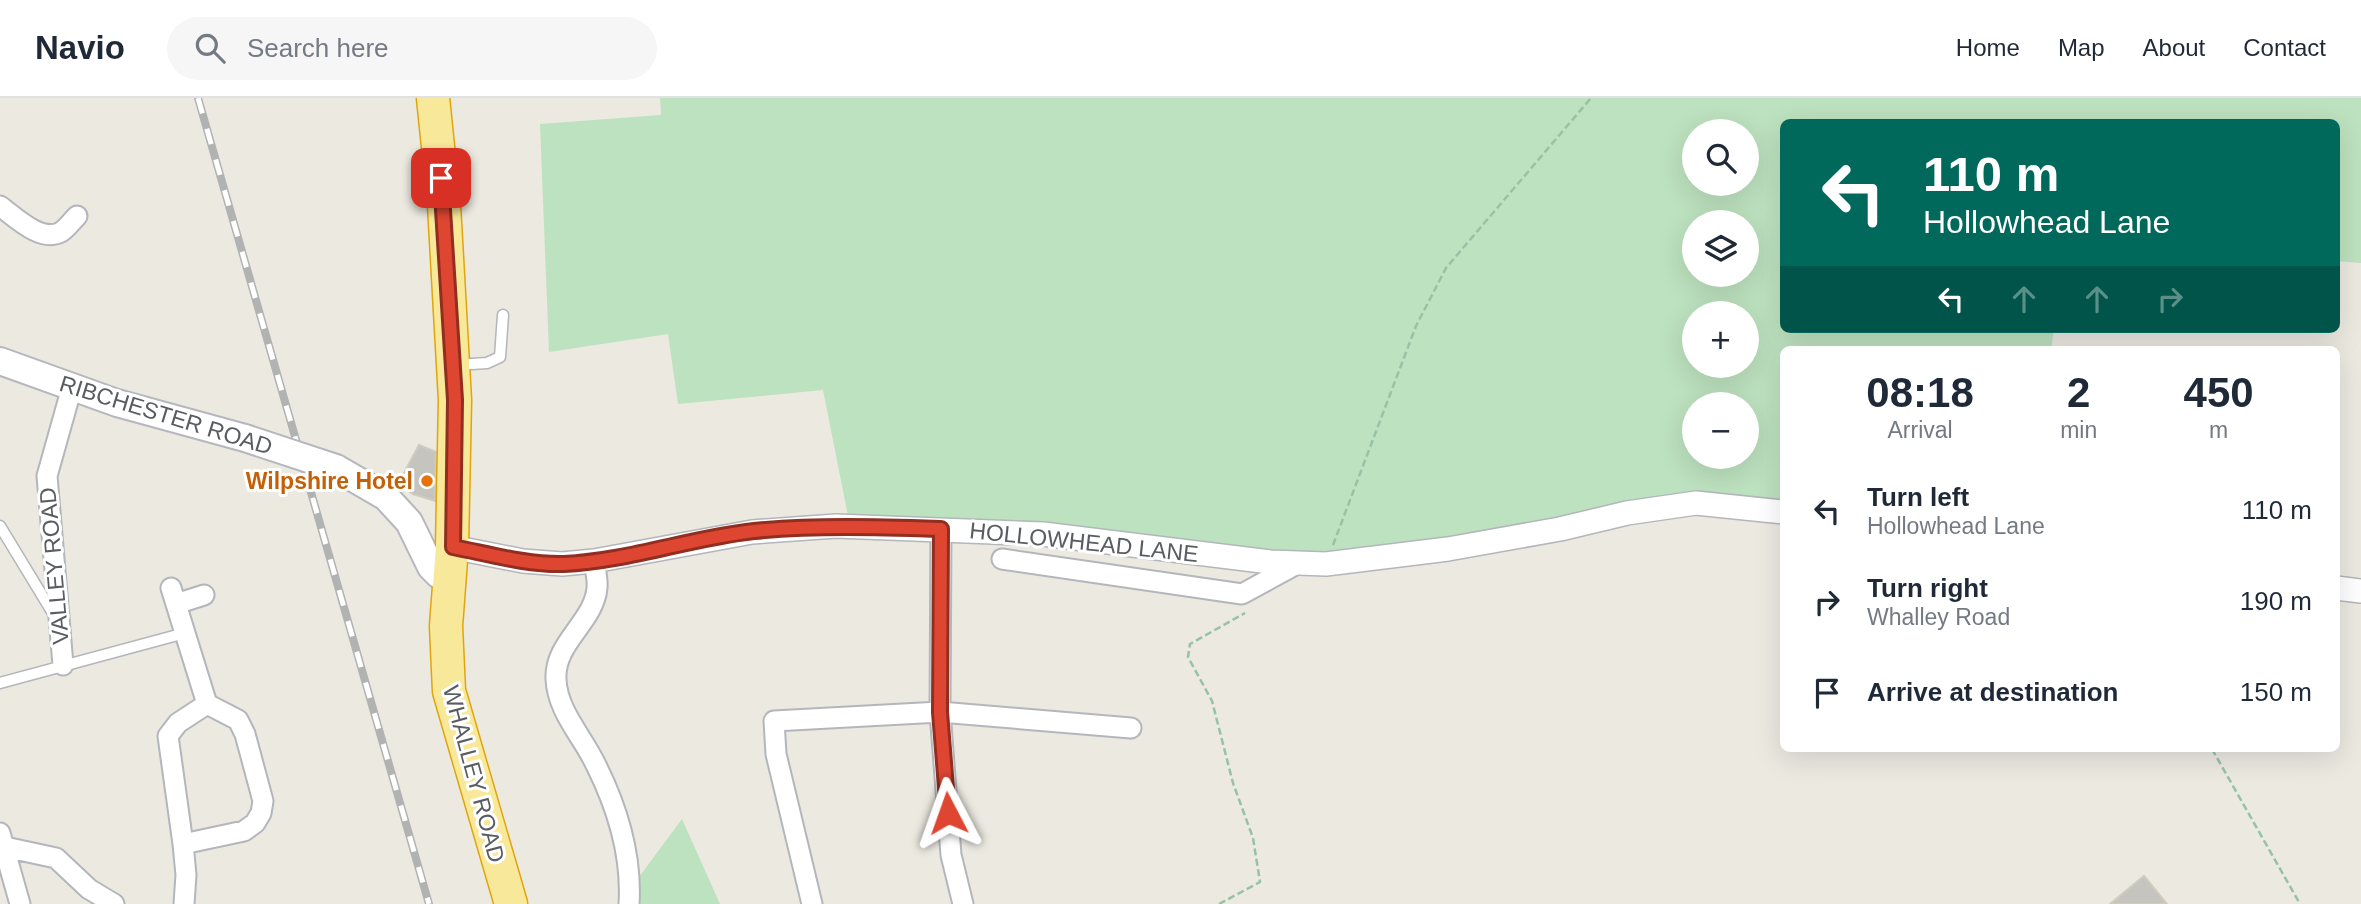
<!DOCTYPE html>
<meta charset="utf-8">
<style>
:root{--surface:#fff;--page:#f6f6f7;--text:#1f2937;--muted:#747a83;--line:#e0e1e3}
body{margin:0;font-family:Arial,sans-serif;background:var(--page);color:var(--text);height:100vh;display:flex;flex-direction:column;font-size:26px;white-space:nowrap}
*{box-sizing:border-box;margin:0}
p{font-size:23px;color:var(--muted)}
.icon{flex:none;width:38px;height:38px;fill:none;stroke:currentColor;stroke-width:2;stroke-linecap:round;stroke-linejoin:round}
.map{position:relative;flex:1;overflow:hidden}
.details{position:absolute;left:1780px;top:248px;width:560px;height:406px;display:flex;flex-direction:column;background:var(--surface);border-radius:10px;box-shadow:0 7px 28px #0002}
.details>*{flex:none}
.top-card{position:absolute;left:1780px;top:21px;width:560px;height:214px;border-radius:10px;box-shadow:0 7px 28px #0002;background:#00695c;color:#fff;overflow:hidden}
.controls{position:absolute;left:1682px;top:21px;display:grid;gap:14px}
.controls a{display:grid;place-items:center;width:77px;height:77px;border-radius:50%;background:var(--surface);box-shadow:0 7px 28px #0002;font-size:35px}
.pin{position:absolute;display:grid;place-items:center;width:60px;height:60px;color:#fff;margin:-30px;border-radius:14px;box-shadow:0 4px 10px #0006}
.me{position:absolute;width:77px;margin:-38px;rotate:356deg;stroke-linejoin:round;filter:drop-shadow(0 0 5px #0008)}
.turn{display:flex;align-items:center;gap:24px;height:147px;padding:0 28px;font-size:32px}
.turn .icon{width:91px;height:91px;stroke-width:2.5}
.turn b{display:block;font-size:49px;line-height:60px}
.lanes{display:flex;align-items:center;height:66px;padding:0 28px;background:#0003;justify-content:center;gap:35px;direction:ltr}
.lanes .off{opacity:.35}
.eta{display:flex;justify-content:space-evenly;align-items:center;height:119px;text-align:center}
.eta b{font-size:42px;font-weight:700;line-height:49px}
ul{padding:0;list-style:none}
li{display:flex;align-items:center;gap:21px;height:91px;padding:0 28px}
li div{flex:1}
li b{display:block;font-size:26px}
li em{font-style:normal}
header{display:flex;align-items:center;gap:42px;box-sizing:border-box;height:98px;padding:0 35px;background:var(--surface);border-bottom:2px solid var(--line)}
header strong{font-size:33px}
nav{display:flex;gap:38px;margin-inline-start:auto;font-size:24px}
.search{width:490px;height:63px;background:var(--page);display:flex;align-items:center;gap:18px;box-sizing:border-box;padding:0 24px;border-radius:38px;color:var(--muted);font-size:26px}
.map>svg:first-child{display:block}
.green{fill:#bde2bf;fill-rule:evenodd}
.building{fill:#c6c4be;stroke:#d0cbbf;stroke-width:2}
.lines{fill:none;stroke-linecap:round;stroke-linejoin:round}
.service-casing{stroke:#b3b6bb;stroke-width:13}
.minor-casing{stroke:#b3b6bb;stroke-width:23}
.tertiary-casing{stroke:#b3b6bb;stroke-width:26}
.secondary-casing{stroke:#b4b7bd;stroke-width:30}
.trunk-casing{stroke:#e0a50c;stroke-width:35}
.path{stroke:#97c2a5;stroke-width:2.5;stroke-dasharray:7 3.5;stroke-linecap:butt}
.service{stroke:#fff;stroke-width:10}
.minor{stroke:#fff;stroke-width:19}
.tertiary{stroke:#fff;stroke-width:23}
.secondary{stroke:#fff;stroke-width:26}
.trunk{stroke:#f8e899;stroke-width:32}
.rail-casing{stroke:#b1b2b2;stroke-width:8}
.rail{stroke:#fff;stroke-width:5;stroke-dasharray:16;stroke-linecap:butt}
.secondary-bridge-casing{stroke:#b4b7bd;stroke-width:30;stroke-linecap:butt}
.secondary-bridge{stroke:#fff;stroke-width:26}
.route-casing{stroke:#912e20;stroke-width:18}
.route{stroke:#df4632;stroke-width:12}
.food-dot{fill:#e8710a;stroke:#fff;stroke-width:2.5}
.labels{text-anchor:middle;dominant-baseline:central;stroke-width:6;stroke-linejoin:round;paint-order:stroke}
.street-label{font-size:23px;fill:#595c61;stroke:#fff}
.food-label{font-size:23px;font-weight:bold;fill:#c56008;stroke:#fff;text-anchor:end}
</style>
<header>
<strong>Navio</strong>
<div class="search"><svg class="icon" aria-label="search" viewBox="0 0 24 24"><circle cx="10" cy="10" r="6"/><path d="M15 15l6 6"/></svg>Search here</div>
<nav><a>Home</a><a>Map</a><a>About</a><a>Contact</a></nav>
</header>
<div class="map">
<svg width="2361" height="806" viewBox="0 0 2361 806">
<rect width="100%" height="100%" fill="#ebe9e0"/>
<path class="green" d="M660,0H2361V165L2336,163V24H1783V231H2054L2051,252H1783V414L1696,405L1373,462L850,428L823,292L678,306L668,236L549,254L540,26L661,17ZM1694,33H1746V86H1694ZM1694,124H1746V177H1694ZM1694,215H1746V268H1694ZM1694,306H1746V359H1694Z
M682,721L720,806H619Z"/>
<path class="building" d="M419,347L436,354L435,403L413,396L398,386Z
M2144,778L2167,806H2110Z"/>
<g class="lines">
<defs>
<path id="service" d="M456,267L487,265L500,259L503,217
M0,428L54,517
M0,585L185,535"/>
<path id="minor" d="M0,108C15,119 41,145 61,134C67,130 72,123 77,118
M941,431L940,614L951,757L963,806
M1002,461L1242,496L1299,465
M594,463C595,471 598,481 597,490C594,524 554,545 556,581C557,613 583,639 596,667C618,711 632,757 629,806
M171,490L207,606L238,622L245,636L263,703L261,715L255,725L244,733L183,746L186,777L184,806
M176,506L204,497
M63,567L47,378L72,289
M0,735L20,806
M183,746L168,638L178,625L207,606
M5,749L56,760L89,791L114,806
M812,806L776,656L774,623L940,614L1131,630"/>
<path id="tertiary" d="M452,449L523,463L562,466L594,463L752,434L836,428L1043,436L1270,464L1326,466L1448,451L1560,431L1627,415L1696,405L1783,414
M2336,490L2361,493"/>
<path id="secondary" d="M0,263L117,305L245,340
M336,370L386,399L409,424L431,469L439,477L451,481"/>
<path id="trunk" d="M433,0L444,107L455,302L452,449L446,528L449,593L511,806"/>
</defs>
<use href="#service" class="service-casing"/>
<use href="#minor" class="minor-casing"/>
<use href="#tertiary" class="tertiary-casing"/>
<use href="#secondary" class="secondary-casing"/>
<use href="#trunk" class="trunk-casing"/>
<path class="path" d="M1333,447L1416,228L1446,170L1591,0
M2212,651L2300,806
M1219,806L1260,784L1253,740L1233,685L1212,603L1188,559L1190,546L1245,515"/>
<use href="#service" class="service"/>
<use href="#minor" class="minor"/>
<use href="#tertiary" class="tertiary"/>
<use href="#secondary" class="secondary"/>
<use href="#trunk" class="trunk"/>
<defs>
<path id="rail" d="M198,0L429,806"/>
</defs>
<use href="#rail" class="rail-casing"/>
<use href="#rail" class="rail"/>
<defs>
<path id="secondary-bridge" d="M245,340L336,370"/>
</defs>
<use href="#secondary-bridge" class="secondary-bridge-casing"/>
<use href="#secondary-bridge" class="secondary-bridge"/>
</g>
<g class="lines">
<defs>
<path id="route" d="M441,80L455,302L453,449C489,456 527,467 564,466C628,463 690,440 754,433C816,427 878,429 941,431L940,614L948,715"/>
</defs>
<use href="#route" class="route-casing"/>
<use href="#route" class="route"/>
</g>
<circle class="food-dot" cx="427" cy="383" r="7"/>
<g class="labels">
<g class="street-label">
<text transform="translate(166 317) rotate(17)">RIBCHESTER ROAD</text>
<text transform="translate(1084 444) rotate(6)">HOLLOWHEAD LANE</text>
<text transform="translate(54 468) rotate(-95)">VALLEY ROAD</text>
<text transform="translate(474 676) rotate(75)">WHALLEY ROAD</text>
</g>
<g class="food-label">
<text x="413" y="383">Wilpshire Hotel</text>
</g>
</g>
</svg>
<div class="controls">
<a><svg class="icon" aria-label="search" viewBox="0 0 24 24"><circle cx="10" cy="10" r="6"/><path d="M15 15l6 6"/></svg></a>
<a><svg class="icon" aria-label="layers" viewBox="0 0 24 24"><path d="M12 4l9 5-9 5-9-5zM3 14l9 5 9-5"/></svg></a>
<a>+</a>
<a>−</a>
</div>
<div class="pin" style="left:441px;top:80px;background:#d93025"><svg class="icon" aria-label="arrive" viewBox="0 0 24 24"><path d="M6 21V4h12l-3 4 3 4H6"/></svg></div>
<svg class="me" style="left:948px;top:715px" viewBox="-20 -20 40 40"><path d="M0-17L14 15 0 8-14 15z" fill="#df4632" stroke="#fff" stroke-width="4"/></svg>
<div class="top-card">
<div class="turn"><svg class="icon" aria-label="left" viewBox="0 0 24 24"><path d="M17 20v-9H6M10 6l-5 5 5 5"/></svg><div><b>110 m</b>Hollowhead Lane</div></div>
<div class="lanes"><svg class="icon" aria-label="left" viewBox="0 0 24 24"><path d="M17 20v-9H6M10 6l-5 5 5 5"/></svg><svg class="icon off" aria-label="ahead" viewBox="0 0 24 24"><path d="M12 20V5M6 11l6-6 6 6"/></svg><svg class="icon off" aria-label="ahead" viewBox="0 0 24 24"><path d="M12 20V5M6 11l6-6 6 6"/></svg><svg class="icon off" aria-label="right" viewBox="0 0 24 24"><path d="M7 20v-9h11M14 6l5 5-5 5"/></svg></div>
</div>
<section class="details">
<div class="eta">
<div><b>08:18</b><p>Arrival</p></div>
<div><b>2</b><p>min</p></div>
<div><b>450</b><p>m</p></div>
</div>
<ul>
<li><svg class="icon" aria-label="left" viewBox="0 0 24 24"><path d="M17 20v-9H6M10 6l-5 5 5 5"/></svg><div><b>Turn left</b><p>Hollowhead Lane</p></div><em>110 m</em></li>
<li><svg class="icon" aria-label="right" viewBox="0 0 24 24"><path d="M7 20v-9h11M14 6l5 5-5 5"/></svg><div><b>Turn right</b><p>Whalley Road</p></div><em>190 m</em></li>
<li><svg class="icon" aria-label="arrive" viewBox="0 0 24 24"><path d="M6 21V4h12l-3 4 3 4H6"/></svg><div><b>Arrive at destination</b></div><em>150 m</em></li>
</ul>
</section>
</div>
